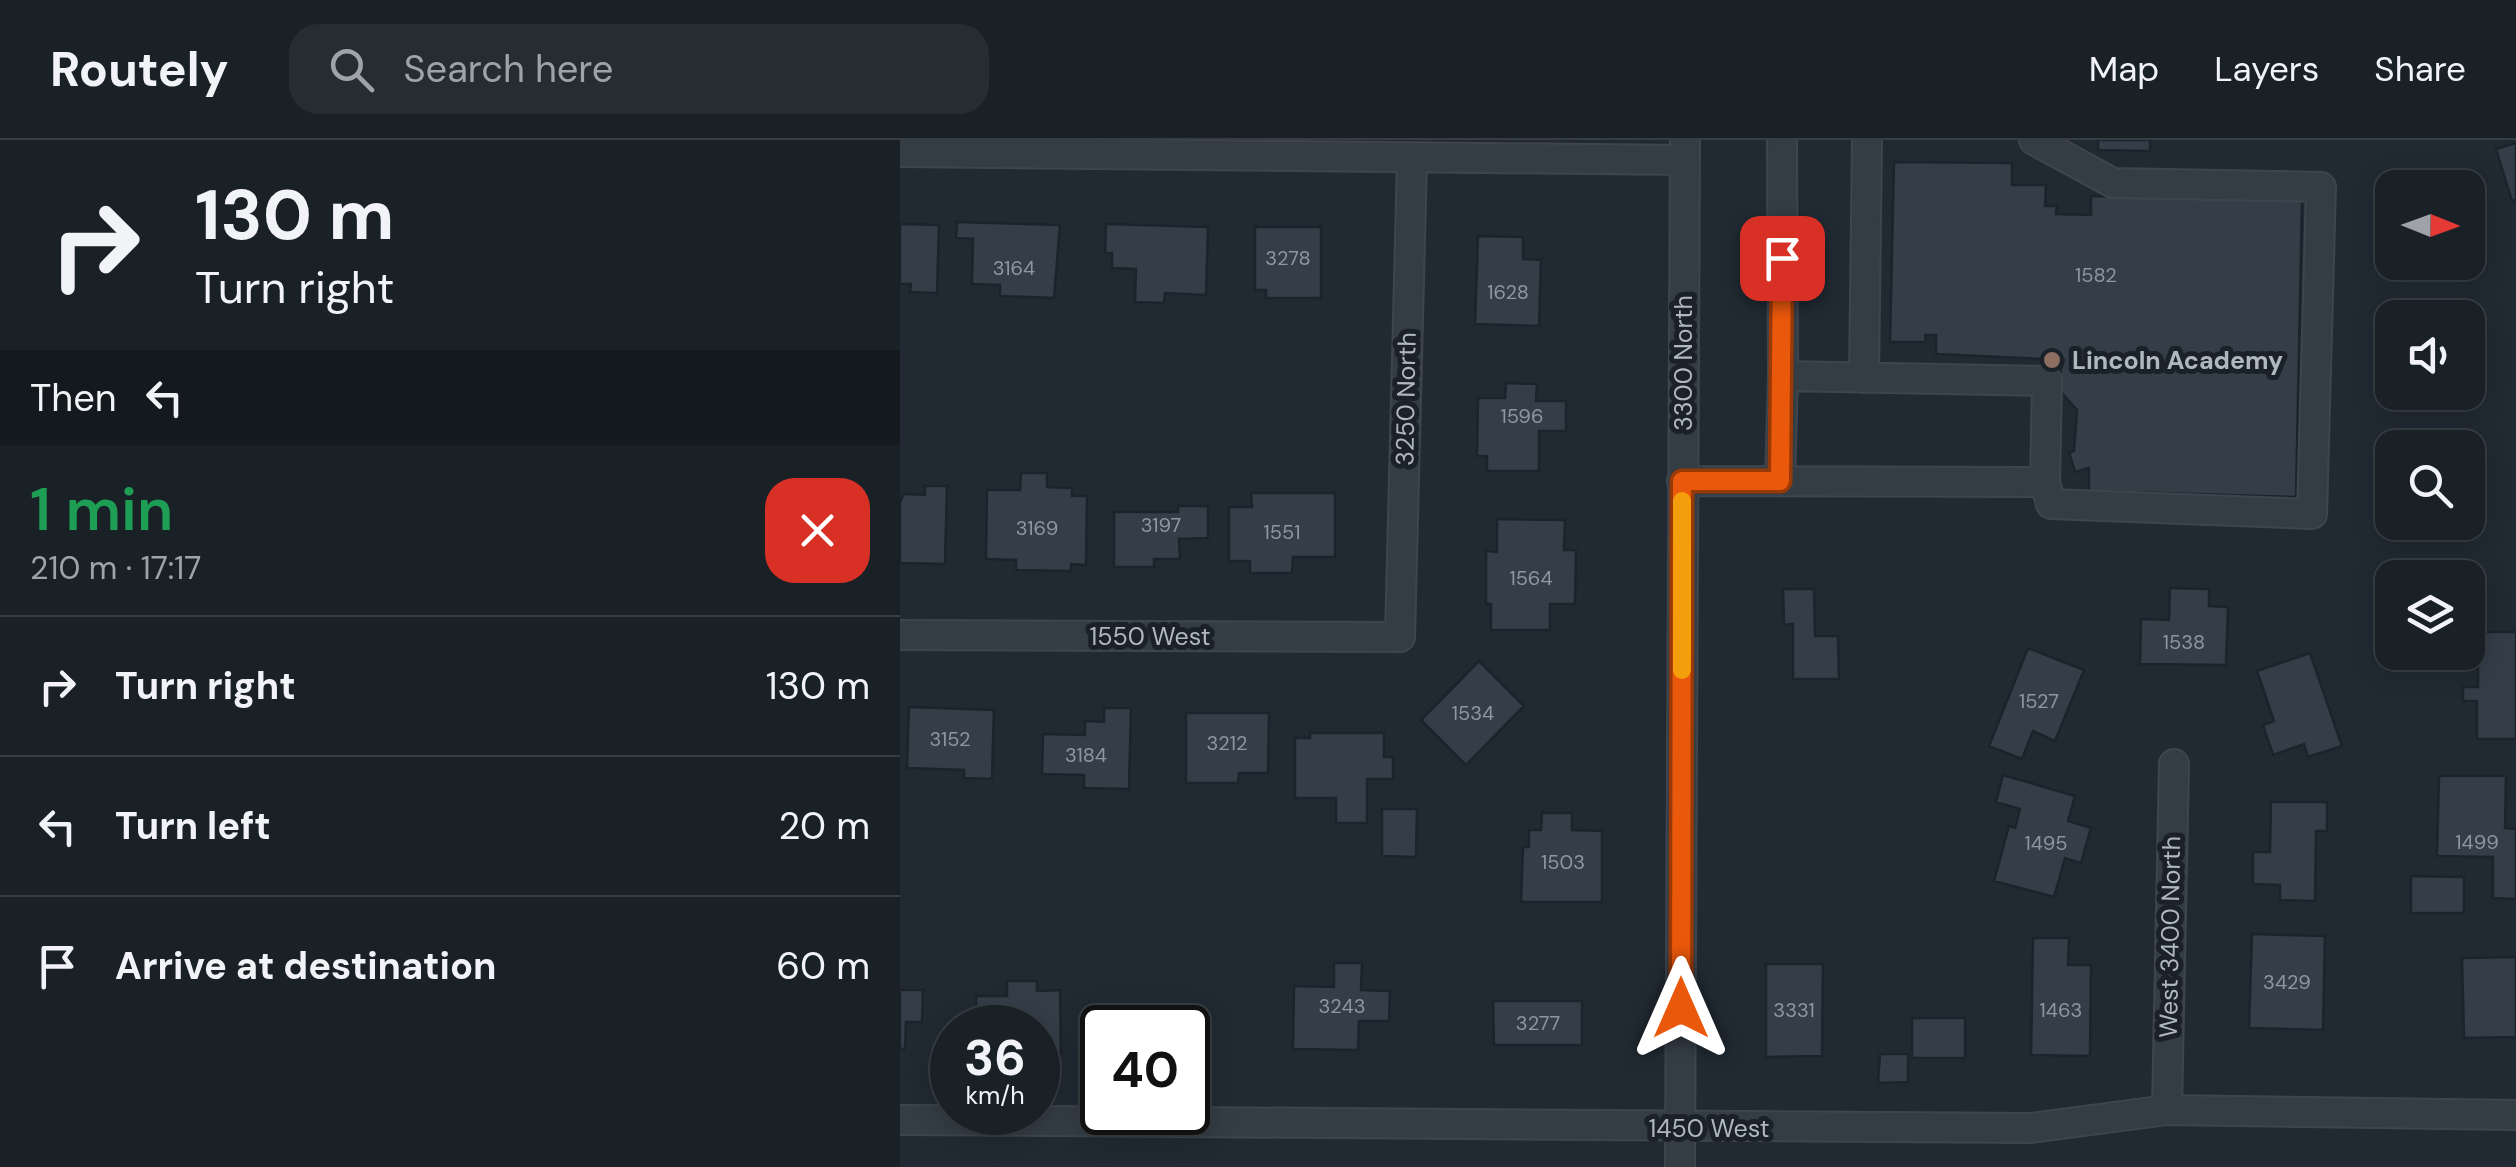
<!DOCTYPE html>
<meta charset="utf-8">
<style>
:root{--surface:#192026;--page:#262d32;--text:#f1f3f6;--muted:#9fa3a7;--line:#373e43}
body{margin:0;font-family:"DM Sans",sans-serif;background:var(--page);color:var(--text);height:100vh;display:flex;flex-direction:column;font-size:38px;white-space:nowrap}
*{box-sizing:border-box;margin:0}
p{font-size:32px;color:var(--muted)}
.icon{flex:none;width:55px;height:55px;fill:none;stroke:currentColor;stroke-width:2;stroke-linecap:round;stroke-linejoin:round}
.map{position:relative;flex:1;overflow:hidden}
.side{display:flex;flex-direction:column;background:var(--surface);width:900px}
.side>*{flex:none}
.hud{background:#192026;color:var(--text);overflow:hidden}
.needle{width:65px;rotate:91deg}
.controls{position:absolute;left:1475px;top:30px;display:grid;gap:20px}
.controls a{display:grid;place-items:center;width:110px;height:110px;border-radius:20px;background:var(--surface);box-shadow:0 5px 25px #0003,0 0 0 2px var(--line);font-size:50px}
.speed{position:absolute;left:30px;top:865px;display:flex;gap:20px;font-size:50px;font-weight:700;text-align:center}
.speed>*{display:grid;place-content:center;width:130px;height:130px;border-radius:50%;background:var(--surface);box-shadow:0 5px 25px #0003,0 0 0 2px var(--line);line-height:1}
.speed small{font-size:25px;font-weight:400}
.speed .limit{border:5px solid #111;border-radius:15px;background:#fff;color:#111}
.pin{position:absolute;display:grid;place-items:center;width:85px;height:85px;color:#fff;margin:-42px;border-radius:20px;box-shadow:0 5px 15px #0006}
.me{position:absolute;width:110px;margin:-55px;rotate:0deg;stroke-linejoin:round;filter:drop-shadow(0 0 8px #0008)}
.turn{display:flex;align-items:center;gap:35px;height:210px;padding:0 30px;font-size:45px}
.turn .icon{width:130px;height:130px;stroke-width:2.5}
.turn b{display:block;font-size:70px;line-height:85px}
.then{display:flex;align-items:center;height:95px;padding:0 30px;background:#0003;gap:20px;font-size:38px}
.round{display:grid;place-items:center;flex:none;width:105px;height:105px;border-radius:30px;background:var(--page)}
.headline{display:flex;align-items:center;justify-content:space-between;height:170px;padding:0 30px}
h1{font-size:60px;font-weight:600;line-height:75px;color:#1e9e55}
ul{padding:0;list-style:none}
li{display:flex;align-items:center;gap:30px;height:140px;padding:0 30px;border-top:2px solid var(--line)}
li div{flex:1}
li b{display:block;font-size:38px}
li em{font-style:normal}
header{display:flex;align-items:center;gap:60px;box-sizing:border-box;height:140px;padding:0 50px;background:var(--surface);border-bottom:2px solid var(--line)}
header strong{font-size:48px}
nav{display:flex;gap:55px;margin-inline-start:auto;font-size:35px}
.search{width:700px;height:90px;background:var(--page);display:flex;align-items:center;gap:25px;box-sizing:border-box;padding:0 35px;border-radius:30px;color:var(--muted);font-size:38px}
main{display:flex;flex:1;min-height:0}
.map>svg:first-child{display:block}
.building{fill:#343e49;stroke:#1c232a;stroke-width:2.5}
.lines{fill:none;stroke-linecap:round;stroke-linejoin:round}
.minor-casing{stroke:#3e454d;stroke-width:32}
.minor{stroke:#343c44;stroke-width:28}
.route-casing{stroke:#983908;stroke-width:25}
.route{stroke:#ea580c;stroke-width:18}
.slow{stroke:#f59e0b;stroke-width:18}
.education-dot{fill:#8d6e63;stroke:#1a2128;stroke-width:4}
.labels{text-anchor:middle;dominant-baseline:central;stroke-width:10;stroke-linejoin:round;paint-order:stroke}
.number-label{font-size:20px;fill:#8e97a1}
.poi-label{font-size:25px;font-weight:bold;fill:#afb7c1;stroke:#1a2128;text-anchor:start}
.street-label{font-size:25px;fill:#afb7c1;stroke:#1a2128}
</style>
<header>
<strong>Routely</strong>
<div class="search"><svg class="icon" aria-label="search" viewBox="0 0 24 24"><circle cx="10" cy="10" r="6"/><path d="M15 15l6 6"/></svg>Search here</div>
<nav><a>Map</a><a>Layers</a><a>Share</a></nav>
</header>
<main>
<section class="side">
<div class="hud">
<div class="turn"><svg class="icon" aria-label="right" viewBox="0 0 24 24"><path d="M7 20v-9h11M14 6l5 5-5 5"/></svg><div><b>130 m</b>Turn right</div></div>
<div class="then">Then<svg class="icon" aria-label="left" viewBox="0 0 24 24"><path d="M17 20v-9H6M10 6l-5 5 5 5"/></svg></div>
</div>
<div class="headline"><div><h1>1 min</h1><p>210 m · 17:17</p></div><a class="round" style="background:#d93025;color:#fff"><svg class="icon" aria-label="close" viewBox="0 0 24 24"><path d="M6 6l12 12M18 6L6 18"/></svg></a></div>
<ul>
<li><svg class="icon" aria-label="right" viewBox="0 0 24 24"><path d="M7 20v-9h11M14 6l5 5-5 5"/></svg><div><b>Turn right</b></div><em>130 m</em></li>
<li><svg class="icon" aria-label="left" viewBox="0 0 24 24"><path d="M17 20v-9H6M10 6l-5 5 5 5"/></svg><div><b>Turn left</b></div><em>20 m</em></li>
<li><svg class="icon" aria-label="arrive" viewBox="0 0 24 24"><path d="M6 21V4h12l-3 4 3 4H6"/></svg><div><b>Arrive at destination</b></div><em>60 m</em></li>
</ul>
</section>
<div class="map">
<svg width="1616" height="1027" viewBox="0 0 1616 1027">
<rect width="100%" height="100%" fill="#212a33"/>
<path class="building" d="M1198,0H1250V11L1198,10Z
M1616,3V60L1612,61L1596,9Z
M994,22L1112,23V45H1146L1145,66H1157L1156,74L1191,75V56L1402,60L1396,357L1189,351V328L1175,332L1169,313L1174,311L1177,270L1161,252L1158,239L1164,220L1036,214V195H1025L1026,202H990Z
M57,82L160,85L154,158L100,156V145L72,144L73,99L56,98Z
M0,84L39,85L37,153L10,152L11,144H0Z
M206,84L308,87L306,155L265,153L264,163L235,162L236,129L212,128V113H205Z
M355,87H421V158H366V150H355Z
M578,96L623,97V119L641,120L639,186L575,184Z
M606,243L637,244L636,261H666V291H639V331H587V316H577L578,258H605Z
M121,333H147V347L172,348V356H187L186,425L171,424V431L116,430V420L86,419L87,350H120Z
M25,346H47L45,424L0,423V362L4,354L25,355Z
M351,353H435V417H393L392,433H350V421H329V367H352Z
M278,366H308V398L279,399L280,419H254V427H214V372H278Z
M597,379L665,380L664,410H676L675,464H650V490H591V464L586,463V411L597,412Z
M1270,448L1309,449V466L1328,467L1326,525L1240,524L1241,479L1269,480Z
M883,449H914L915,496H938L939,539H893V484L884,485Z
M1578,492H1616V599H1577V561H1563V547H1578Z
M1128,508L1184,530L1155,601L1133,591L1122,619L1089,606Z
M1410,513L1442,606L1408,617L1404,604L1373,615L1363,585L1374,581L1357,531Z
M579,521L624,566L566,625L521,580Z
M9,567L94,570L92,639L64,638V630L7,628Z
M204,568H231L229,649L184,648V635L142,634L143,594L185,595V581L204,582Z
M286,573H369L368,633H339L338,643H286Z
M410,593H484V617H493V639H467V683H436V658H395V598H410Z
M1103,635L1175,656L1168,681L1191,688L1181,723L1165,718L1154,757L1094,741L1109,686L1115,688L1120,669L1096,662Z
M1539,636H1606L1605,688L1616,689V759L1593,758V717L1537,716Z
M1371,662H1427V691H1416L1415,761L1380,760V745L1353,744V712H1370Z
M482,669H517L516,717L482,716Z
M642,673H672V690L702,691V762H621L623,707H629V690H641Z
M1511,736L1564,737V773H1511Z
M1352,794L1425,796L1423,890L1349,888Z
M1133,798H1169L1168,825H1191L1190,916L1131,915Z
M1616,817V897L1564,898L1562,818Z
M434,823H462L461,850L490,851L489,881H459L458,910L393,909L394,846L434,847Z
M866,824H923L922,916L866,917Z
M107,841H137V851L160,850L161,913L138,914V888H76V856H107Z
M0,850H23L22,882H6L5,909H0Z
M593,861H682V905H594Z
M1012,878H1065V918H1012Z
M980,914H1008V942L978,943Z"/>
<g class="lines">
<defs>
<path id="minor" d="M882,0L883,236
M1134,0L1213,43L1421,47L1412,374L1151,364L1145,342
M0,12L785,20
M964,238L967,0
M782,341L1145,342L1147,241L883,236L880,341
M0,495L500,497L512,20
M1267,970L1274,624
M0,980L1131,988L1267,970L1616,975
M780,1027L785,0"/>
</defs>
<use href="#minor" class="minor-casing"/>
<use href="#minor" class="minor"/>
</g>
<g class="lines">
<defs>
<path id="route" d="M781,868L782,341H880L882,118"/>
</defs>
<use href="#route" class="route-casing"/>
<use href="#route" class="route"/>
<path class="slow" d="M782,530V361"/>
</g>
<circle class="education-dot" cx="1152" cy="220" r="10"/>
<g class="labels">
<g class="number-label">
<text x="388" y="118">3278</text>
<text x="114" y="128">3164</text>
<text x="1196" y="135">1582</text>
<text x="608" y="152">1628</text>
<text x="622" y="276">1596</text>
<text x="261" y="385">3197</text>
<text x="137" y="388">3169</text>
<text x="382" y="392">1551</text>
<text x="631" y="438">1564</text>
<text x="1284" y="502">1538</text>
<text x="1139" y="561">1527</text>
<text x="573" y="573">1534</text>
<text x="50" y="599">3152</text>
<text x="327" y="603">3212</text>
<text x="186" y="615">3184</text>
<text x="1577" y="702">1499</text>
<text x="1146" y="703">1495</text>
<text x="663" y="722">1503</text>
<text x="1387" y="842">3429</text>
<text x="442" y="866">3243</text>
<text x="894" y="870">3331</text>
<text x="1161" y="870">1463</text>
<text x="638" y="883">3277</text>
</g>
<g class="poi-label">
<text x="1172" y="220">Lincoln Academy</text>
</g>
<g class="street-label">
<text transform="translate(783 223) rotate(-90)">3300 North</text>
<text transform="translate(506 259) rotate(-89)">3250 North</text>
<text x="250" y="496">1550 West</text>
<text transform="translate(1270 797) rotate(-89)">West 3400 North</text>
<text x="809" y="988">1450 West</text>
</g>
</g>
</svg>
<div class="controls">
<a><svg class="needle" viewBox="-14 -14 28 28"><path d="M0-13l5 13h-10z" fill="#e53935"/><path d="M0 13l5-13h-10z" fill="#9fa3a7"/></svg></a>
<a><svg class="icon" aria-label="sound" viewBox="0 0 24 24"><path d="M4 9h4l5-4v14l-5-4H4zM17 9q2 3 0 6"/></svg></a>
<a><svg class="icon" aria-label="search" viewBox="0 0 24 24"><circle cx="10" cy="10" r="6"/><path d="M15 15l6 6"/></svg></a>
<a><svg class="icon" aria-label="layers" viewBox="0 0 24 24"><path d="M12 4l9 5-9 5-9-5zM3 14l9 5 9-5"/></svg></a>
</div>
<div class="speed"><div>36<small>km/h</small></div><div class="limit">40</div></div>
<div class="pin" style="left:882px;top:118px;background:#d93025"><svg class="icon" aria-label="arrive" viewBox="0 0 24 24"><path d="M6 21V4h12l-3 4 3 4H6"/></svg></div>
<svg class="me" style="left:781px;top:868px" viewBox="-20 -20 40 40"><path d="M0-17L14 15 0 8-14 15z" fill="#ea580c" stroke="#fff" stroke-width="4"/></svg>
</div>
</main>
